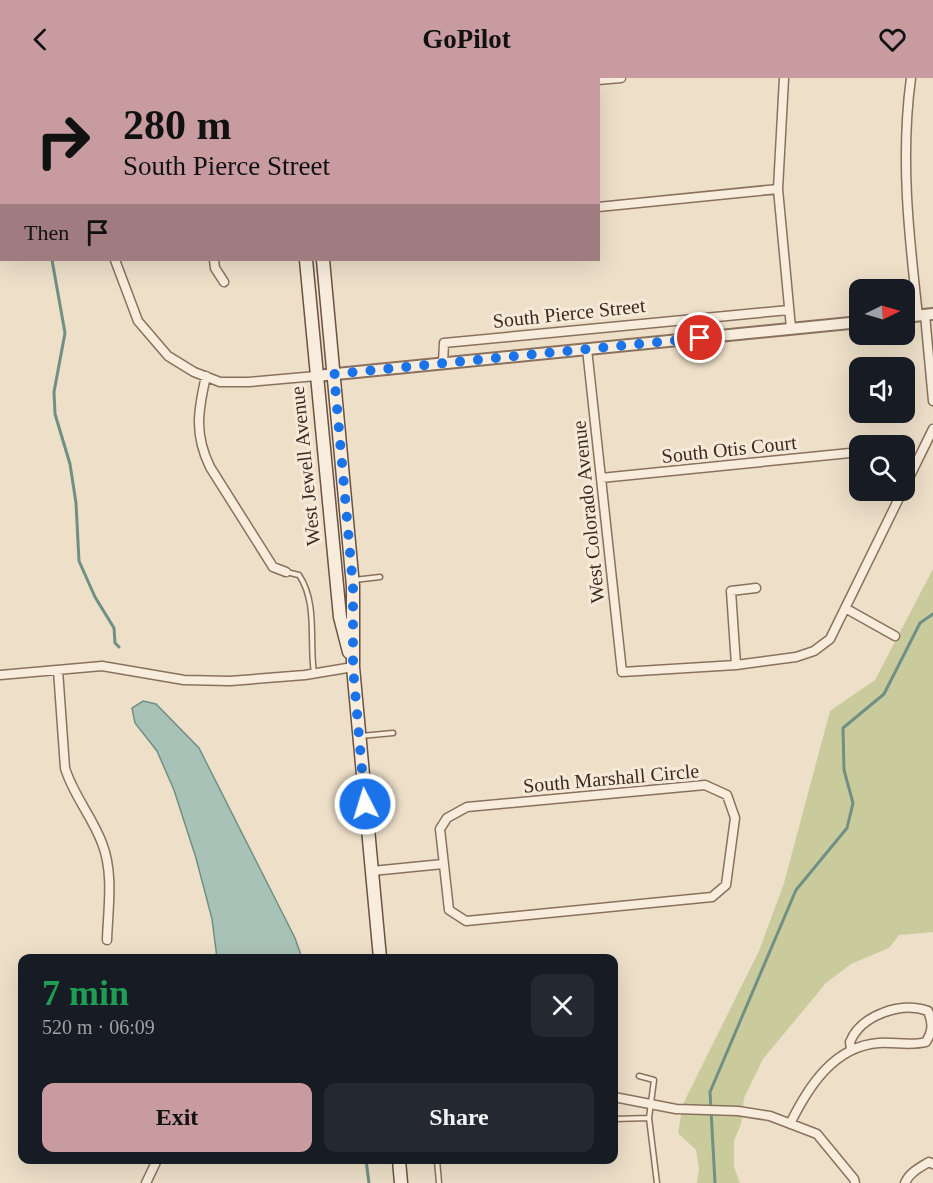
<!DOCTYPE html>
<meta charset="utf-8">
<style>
:root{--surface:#171b24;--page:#242831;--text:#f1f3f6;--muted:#9ea1a6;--accent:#c89ba1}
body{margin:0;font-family:Georgia,serif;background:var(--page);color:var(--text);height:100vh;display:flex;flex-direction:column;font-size:22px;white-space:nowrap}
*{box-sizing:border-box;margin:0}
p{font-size:20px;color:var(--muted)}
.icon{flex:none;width:33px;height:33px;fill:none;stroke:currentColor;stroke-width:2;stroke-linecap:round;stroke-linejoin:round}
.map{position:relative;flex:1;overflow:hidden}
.side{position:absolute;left:18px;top:876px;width:600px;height:210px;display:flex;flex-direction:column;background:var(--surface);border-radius:12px;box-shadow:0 6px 24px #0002}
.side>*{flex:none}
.banner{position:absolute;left:0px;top:0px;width:600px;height:183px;box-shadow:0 6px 24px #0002;background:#c89ba1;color:#111;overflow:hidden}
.needle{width:39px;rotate:85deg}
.buttons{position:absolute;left:849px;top:201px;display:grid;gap:12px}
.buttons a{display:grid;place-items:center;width:66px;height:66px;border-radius:12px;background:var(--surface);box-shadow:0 6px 24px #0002;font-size:30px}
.pin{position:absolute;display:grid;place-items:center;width:51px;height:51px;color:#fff;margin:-26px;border:3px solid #fff;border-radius:50%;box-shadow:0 2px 6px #0007}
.me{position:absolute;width:66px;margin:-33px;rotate:355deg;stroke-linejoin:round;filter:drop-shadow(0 0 4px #0008)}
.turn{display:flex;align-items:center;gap:21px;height:126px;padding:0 24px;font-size:27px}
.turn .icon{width:78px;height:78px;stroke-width:2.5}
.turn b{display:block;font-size:42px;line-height:51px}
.then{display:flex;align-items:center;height:57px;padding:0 24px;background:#0003;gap:12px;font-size:22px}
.round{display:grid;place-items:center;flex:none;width:63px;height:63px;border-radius:12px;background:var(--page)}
.headline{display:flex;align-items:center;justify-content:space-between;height:102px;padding:0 24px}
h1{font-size:36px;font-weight:700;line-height:45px;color:#1e9e55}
.action{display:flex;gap:12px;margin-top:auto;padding:12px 24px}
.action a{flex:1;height:69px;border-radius:12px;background:var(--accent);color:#111;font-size:24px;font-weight:700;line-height:69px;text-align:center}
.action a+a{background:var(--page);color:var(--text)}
header{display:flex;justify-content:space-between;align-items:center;height:78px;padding:0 24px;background:var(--accent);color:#111;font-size:27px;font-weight:700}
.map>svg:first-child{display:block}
.green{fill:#cacb9c}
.water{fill:#a9c2b8;stroke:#709085;stroke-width:1.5}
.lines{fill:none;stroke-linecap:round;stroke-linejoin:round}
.stream{stroke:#709085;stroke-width:3}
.service-casing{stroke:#89715e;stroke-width:7}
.minor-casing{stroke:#89715e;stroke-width:11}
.tertiary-casing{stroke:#89715e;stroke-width:14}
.secondary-casing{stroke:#6b5241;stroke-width:15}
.service{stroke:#f8eddc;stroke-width:4}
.minor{stroke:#f8eddc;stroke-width:8}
.tertiary{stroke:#f8eddc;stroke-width:10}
.secondary{stroke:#f8eddc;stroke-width:12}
.route{stroke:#1a73e8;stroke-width:10;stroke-dasharray:0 18}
.labels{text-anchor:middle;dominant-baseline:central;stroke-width:6;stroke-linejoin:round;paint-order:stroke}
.street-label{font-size:20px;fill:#3a2b21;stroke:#f5ead8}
</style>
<header><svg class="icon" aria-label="back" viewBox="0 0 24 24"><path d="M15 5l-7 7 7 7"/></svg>GoPilot<svg class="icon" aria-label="heart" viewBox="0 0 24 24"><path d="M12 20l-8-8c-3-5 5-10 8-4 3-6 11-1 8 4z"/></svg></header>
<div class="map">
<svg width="933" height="1105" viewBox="0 0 933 1105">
<rect width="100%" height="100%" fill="#eddfc8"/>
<path class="green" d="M933,491V854L899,857L889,870L851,886L826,905L763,981L744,1020L741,1046L734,1063V1089L740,1105H697L699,1090L696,1072L678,1055L683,1026L759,873L784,805L830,633L875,602Z"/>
<path class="water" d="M143,623L156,626L199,670L295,860L302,880H217L212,841L196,780L174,712L157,673L135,645L132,630Z"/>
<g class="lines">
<path class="stream" d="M0,59L2,62
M52,182L65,255L54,314L55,336L70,386L76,425L79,483L95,519L114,550L115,565L119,569
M366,1082L369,1105
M715,1105L710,1014L796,812L847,750L853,725L844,692L843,650L884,616L920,545L933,536"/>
<defs>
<path id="service" d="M286,494L299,497C318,525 309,564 314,595
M354,502L380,499
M361,658L393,655
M639,998L654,1002L649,1040
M614,1041L649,1040L657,1105
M437,1082L439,1105"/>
<path id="minor" d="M60,0V2
M171,0V2
M321,0V2
M784,0L778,111L791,250
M911,0C900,80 909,158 918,238
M598,2L621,0
M0,127H2
M598,129L778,111
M115,182L138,243L168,278L194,294L220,304H249L316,298
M214,182L215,190L224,204
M925,237L933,323
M587,271L622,594L736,587L796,579L814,573L830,561L903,412
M443,285L444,265L789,232
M206,298C198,333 194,356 210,389L273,489L286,494
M601,400L860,374
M904,410L933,351
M845,530L895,558
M736,587L731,513L756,510
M58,592L65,690C73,717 92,738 102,765C114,795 108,831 107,862
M0,597L102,588L184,602L230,603L305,597L353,589
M705,707L727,717L735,740L726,807L712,819L466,843L449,832L440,751L447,740L467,729Z
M372,793L443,786
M614,1019L676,1031L738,1033L770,1038L817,1056L854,1101L855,1105
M790,1046C808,1009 834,968 879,965C895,964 911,968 926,964C933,952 933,946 928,933C902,923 861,937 850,964L851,971
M146,1105L157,1082
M905,1105C909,1095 919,1090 929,1084L933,1086"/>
<path id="tertiary" d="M904,239L933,236
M316,298L860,244"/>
<path id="secondary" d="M291,0V2
M305,0V2
M306,182L340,539L349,574
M323,182L353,508V589L380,880
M399,1082L401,1105"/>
</defs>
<use href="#service" class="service-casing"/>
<use href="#minor" class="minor-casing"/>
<use href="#tertiary" class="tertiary-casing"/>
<use href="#secondary" class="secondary-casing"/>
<use href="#service" class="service"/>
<use href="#minor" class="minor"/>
<use href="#tertiary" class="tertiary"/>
<use href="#secondary" class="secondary"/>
</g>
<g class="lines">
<path class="route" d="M365,726L353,590V508L334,296L700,260"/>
</g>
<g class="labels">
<g class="street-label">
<text transform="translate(569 235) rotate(-6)">South Pierce Street</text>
<text transform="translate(729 371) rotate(-6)">South Otis Court</text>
<text transform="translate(305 388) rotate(-96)">West Jewell Avenue</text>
<text transform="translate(588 434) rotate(-96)">West Colorado Avenue</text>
<text transform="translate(611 700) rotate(-5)">South Marshall Circle</text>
</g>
</g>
</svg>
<div class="buttons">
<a><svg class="needle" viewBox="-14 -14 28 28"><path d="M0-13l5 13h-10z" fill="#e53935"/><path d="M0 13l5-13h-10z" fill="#9ea1a6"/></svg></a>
<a><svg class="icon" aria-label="sound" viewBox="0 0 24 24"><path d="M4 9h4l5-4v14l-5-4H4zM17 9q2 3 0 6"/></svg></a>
<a><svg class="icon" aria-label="search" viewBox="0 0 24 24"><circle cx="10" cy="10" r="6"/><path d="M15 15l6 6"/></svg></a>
</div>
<div class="pin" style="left:700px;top:260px;background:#d93025"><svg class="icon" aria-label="arrive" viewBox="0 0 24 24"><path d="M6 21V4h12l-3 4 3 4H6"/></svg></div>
<svg class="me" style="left:365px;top:726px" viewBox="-20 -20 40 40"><circle r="17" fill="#1a73e8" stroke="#fff" stroke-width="3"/><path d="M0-11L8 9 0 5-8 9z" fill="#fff"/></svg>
<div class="banner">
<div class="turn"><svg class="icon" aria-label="right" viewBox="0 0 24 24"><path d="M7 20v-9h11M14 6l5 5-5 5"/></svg><div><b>280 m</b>South Pierce Street</div></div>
<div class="then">Then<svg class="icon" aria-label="arrive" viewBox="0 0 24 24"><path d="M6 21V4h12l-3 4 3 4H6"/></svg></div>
</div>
<section class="side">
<div class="headline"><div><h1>7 min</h1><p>520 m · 06:09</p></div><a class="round"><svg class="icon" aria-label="close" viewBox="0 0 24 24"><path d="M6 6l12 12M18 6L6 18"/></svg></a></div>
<div class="action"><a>Exit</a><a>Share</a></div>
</section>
</div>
